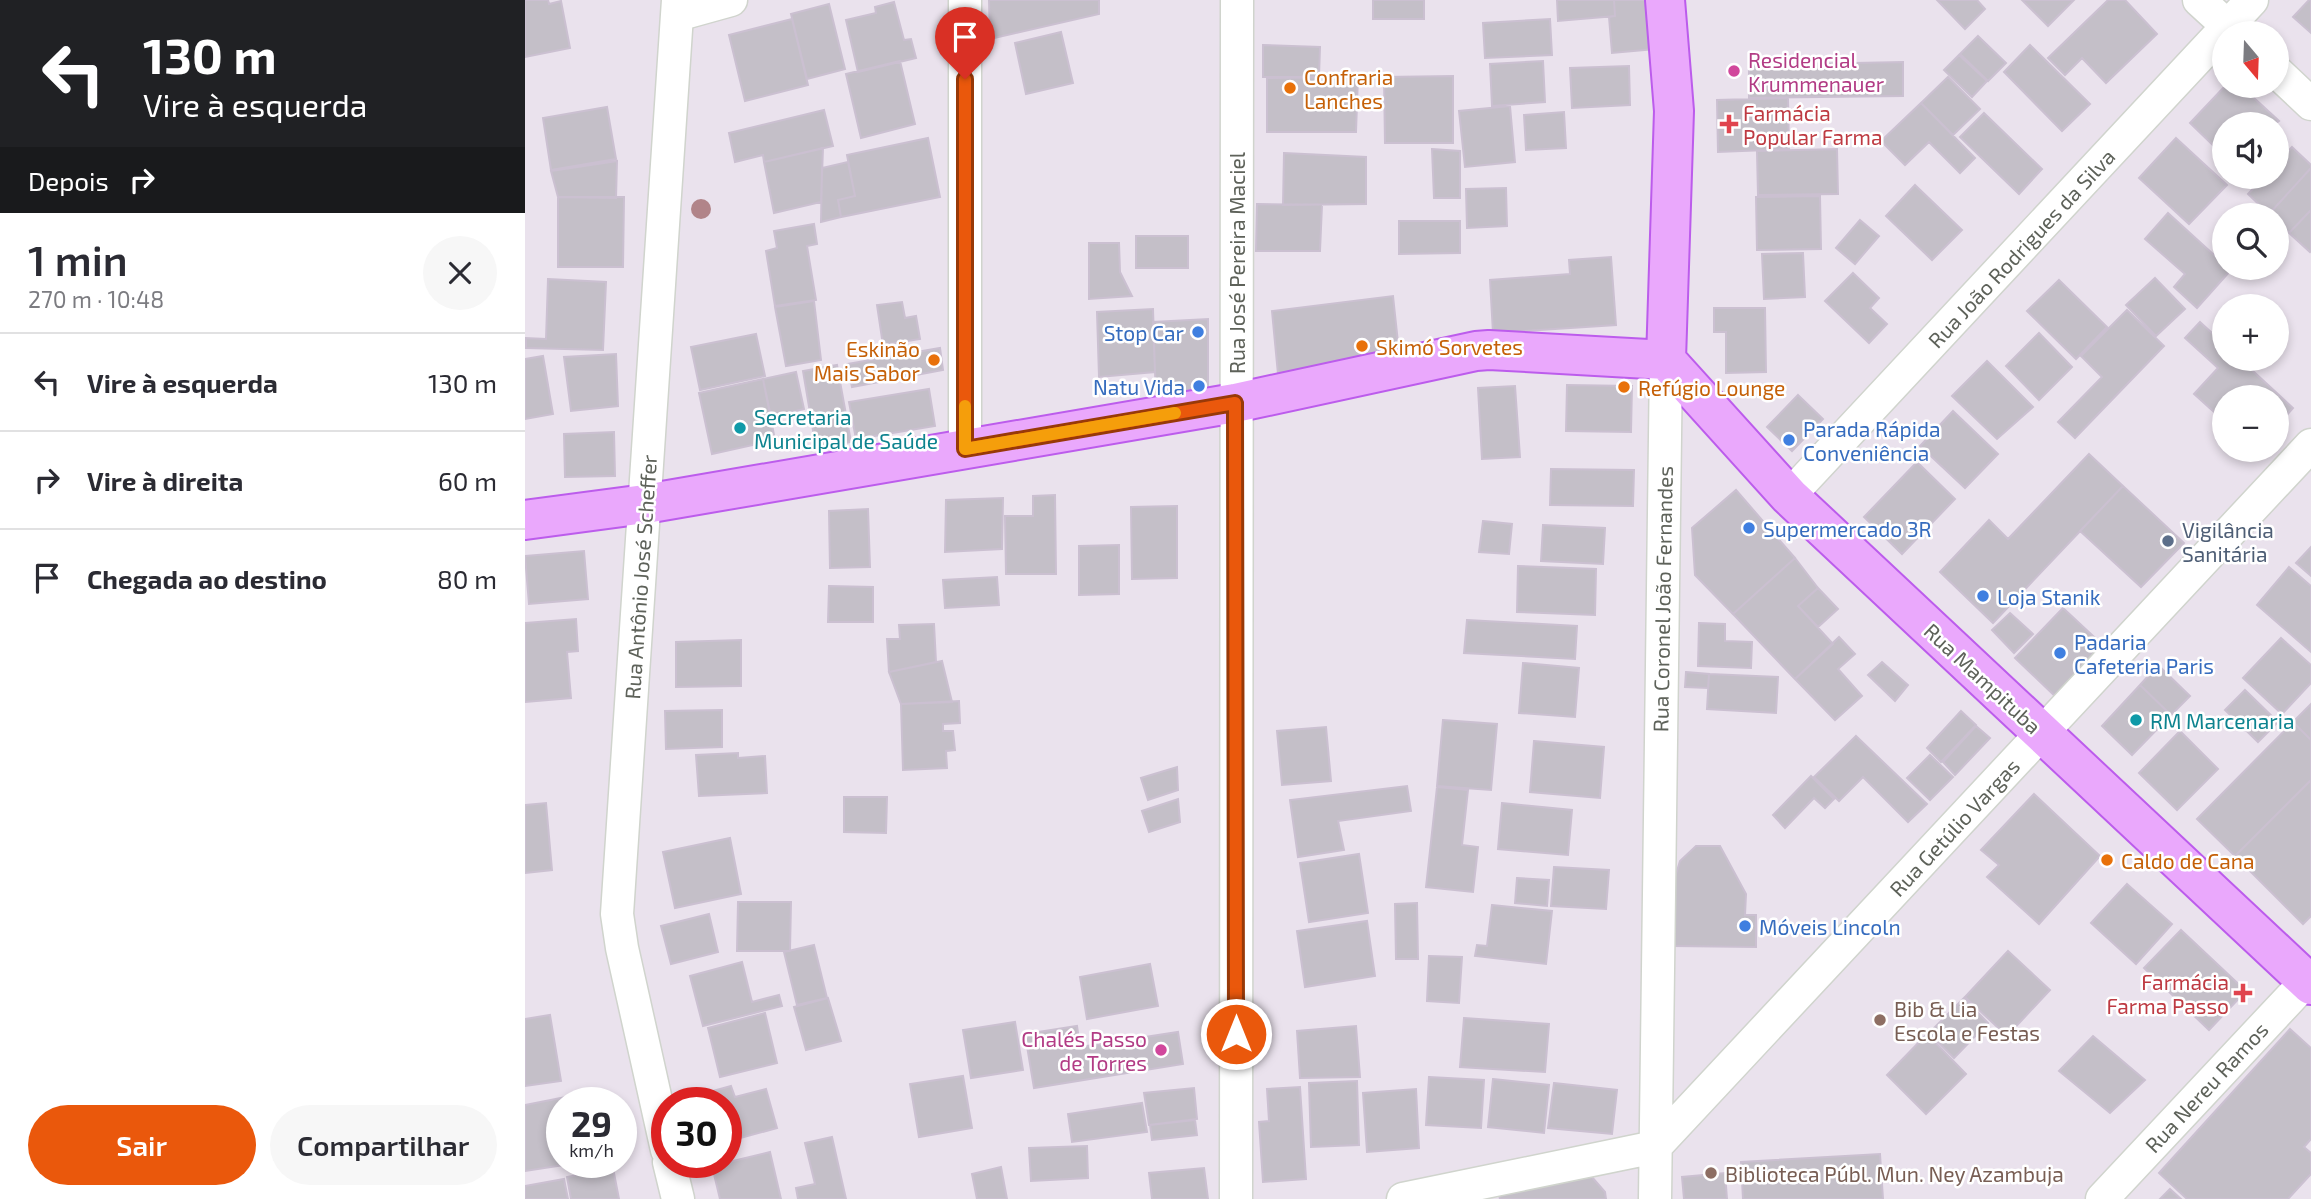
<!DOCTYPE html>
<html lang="pt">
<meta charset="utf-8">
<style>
:root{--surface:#fff;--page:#f7f7f7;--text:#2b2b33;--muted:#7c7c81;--line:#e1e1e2;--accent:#ea580c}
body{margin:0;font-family:"Exo 2",sans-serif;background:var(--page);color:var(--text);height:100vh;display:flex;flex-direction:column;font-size:26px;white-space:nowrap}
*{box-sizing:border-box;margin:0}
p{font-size:23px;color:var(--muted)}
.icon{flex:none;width:38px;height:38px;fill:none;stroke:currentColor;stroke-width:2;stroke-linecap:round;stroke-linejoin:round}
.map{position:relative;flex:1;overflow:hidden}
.details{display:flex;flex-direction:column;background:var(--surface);width:525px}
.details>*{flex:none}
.guide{background:#202124;color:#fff;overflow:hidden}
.needle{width:46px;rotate:161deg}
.controls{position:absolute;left:1687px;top:21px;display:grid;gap:14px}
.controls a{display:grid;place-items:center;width:77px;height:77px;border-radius:50%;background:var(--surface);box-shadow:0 4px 10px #0003;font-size:35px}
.speed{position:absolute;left:21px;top:1087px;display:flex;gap:14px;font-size:35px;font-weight:700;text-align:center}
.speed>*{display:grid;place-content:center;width:91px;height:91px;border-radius:50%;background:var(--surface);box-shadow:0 4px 10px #0003;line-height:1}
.speed small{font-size:18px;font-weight:400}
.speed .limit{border:10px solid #d22;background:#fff;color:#111}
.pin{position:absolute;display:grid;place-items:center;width:60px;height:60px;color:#fff;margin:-72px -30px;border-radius:50% 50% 50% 0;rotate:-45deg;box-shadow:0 0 7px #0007}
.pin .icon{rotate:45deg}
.me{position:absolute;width:77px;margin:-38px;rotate:0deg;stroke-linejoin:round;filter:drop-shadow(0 0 5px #0008)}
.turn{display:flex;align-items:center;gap:24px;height:147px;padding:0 28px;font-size:32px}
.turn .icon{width:91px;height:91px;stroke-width:2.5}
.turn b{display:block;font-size:49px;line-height:60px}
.then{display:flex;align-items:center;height:66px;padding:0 28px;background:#0003;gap:14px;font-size:26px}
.round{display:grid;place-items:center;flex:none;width:74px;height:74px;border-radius:37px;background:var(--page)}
.head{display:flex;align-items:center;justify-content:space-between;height:119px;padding:0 28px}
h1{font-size:42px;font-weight:600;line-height:52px}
.cta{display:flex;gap:14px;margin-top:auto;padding:14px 28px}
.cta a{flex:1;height:80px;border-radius:42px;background:var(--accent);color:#fff;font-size:28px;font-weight:600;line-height:80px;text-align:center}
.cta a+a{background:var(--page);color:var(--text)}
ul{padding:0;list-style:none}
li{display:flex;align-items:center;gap:21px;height:98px;padding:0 28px;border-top:2px solid var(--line)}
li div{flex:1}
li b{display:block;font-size:26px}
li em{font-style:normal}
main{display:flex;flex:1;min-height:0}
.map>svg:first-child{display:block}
.building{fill:#c4bfc8;stroke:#cbc0d1;stroke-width:2}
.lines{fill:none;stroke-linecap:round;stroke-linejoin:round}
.minor-casing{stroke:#d0d4cd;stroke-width:35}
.major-casing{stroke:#bc5cec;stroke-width:42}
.minor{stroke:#fff;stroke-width:32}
.major{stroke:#eaa8fc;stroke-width:38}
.tree{fill:#b18489}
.route-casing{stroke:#983908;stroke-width:18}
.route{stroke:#ea580c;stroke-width:12}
.slow{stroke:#f59e0b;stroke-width:12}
.hotel-dot{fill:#d1479c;stroke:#fff;stroke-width:2.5}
.food-dot{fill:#e8710a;stroke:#fff;stroke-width:2.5}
.health-dot{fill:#e0444e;stroke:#fff;stroke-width:2.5}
.shop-dot{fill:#3f7fe0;stroke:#fff;stroke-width:2.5}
.culture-dot{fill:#0f9aa8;stroke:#fff;stroke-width:2.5}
.service-dot{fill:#5c6f8a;stroke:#fff;stroke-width:2.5}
.education-dot{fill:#8d6e63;stroke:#fff;stroke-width:2.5}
.labels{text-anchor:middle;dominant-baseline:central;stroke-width:5;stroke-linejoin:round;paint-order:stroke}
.hotel-label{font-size:21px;fill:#b23c85;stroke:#fff;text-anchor:start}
.food-label{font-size:21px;fill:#c56008;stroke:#fff;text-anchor:start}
.health-label{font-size:21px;fill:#be3a42;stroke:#fff;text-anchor:start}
.street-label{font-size:21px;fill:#5e625a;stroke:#fff}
.shop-label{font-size:21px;fill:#366cbe;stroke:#fff;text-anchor:start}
.culture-label{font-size:21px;fill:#0d838f;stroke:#fff;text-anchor:start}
.service-label{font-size:21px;fill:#4e5e75;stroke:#fff;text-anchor:start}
.education-label{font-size:21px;fill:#785e54;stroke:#fff;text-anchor:start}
</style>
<main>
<section class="details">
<div class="guide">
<div class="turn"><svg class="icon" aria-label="left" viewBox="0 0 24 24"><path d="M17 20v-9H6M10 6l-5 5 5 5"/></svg><div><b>130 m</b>Vire à esquerda</div></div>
<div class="then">Depois<svg class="icon" aria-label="right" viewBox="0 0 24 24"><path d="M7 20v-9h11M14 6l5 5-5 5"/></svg></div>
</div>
<div class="head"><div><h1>1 min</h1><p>270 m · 10:48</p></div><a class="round"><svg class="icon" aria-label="close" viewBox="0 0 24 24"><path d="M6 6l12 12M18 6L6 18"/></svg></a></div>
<ul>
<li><svg class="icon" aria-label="left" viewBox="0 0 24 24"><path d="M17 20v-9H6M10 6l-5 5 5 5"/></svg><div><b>Vire à esquerda</b></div><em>130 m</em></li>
<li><svg class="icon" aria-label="right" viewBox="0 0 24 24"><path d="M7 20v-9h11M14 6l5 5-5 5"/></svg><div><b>Vire à direita</b></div><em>60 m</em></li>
<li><svg class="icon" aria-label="arrive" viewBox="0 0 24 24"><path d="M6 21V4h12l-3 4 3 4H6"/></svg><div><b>Chegada ao destino</b></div><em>80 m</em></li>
</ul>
<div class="cta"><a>Sair</a><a>Compartilhar</a></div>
</section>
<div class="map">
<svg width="1786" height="1199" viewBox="0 0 1786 1199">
<rect width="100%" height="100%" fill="#eae2ed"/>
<path class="building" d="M0,0H23L24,4L36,1L45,48L0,57Z
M464,0H574V14L465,39Z
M848,0H899V19H848Z
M1032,0H1089L1090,16L1033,21Z
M1089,0H1127L1130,49L1087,53L1084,17L1090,16Z
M1412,0H1452L1460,9L1440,29Z
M1497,0H1549L1523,26Z
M1583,0H1600L1632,34L1581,83L1557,58L1540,75L1523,58Z
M1784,0H1786V33L1768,17Z
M369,2L379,40L386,39L391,58L333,72L321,20L351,13L350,7Z
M304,4L320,69L282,79L266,14Z
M267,19L283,85L220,101L204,35Z
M1025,19L1027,55L960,58L958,23Z
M536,32L548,83L501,94L490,43Z
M1453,36L1481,63L1463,81L1435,54Z
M738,45L795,47L794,77H738Z
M1505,45L1565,104L1537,131L1479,72Z
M1434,55L1462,81L1447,97L1419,70Z
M375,61L390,124L336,138L321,74Z
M1018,61L1020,102L967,106L965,64Z
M1378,62V96L1224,98V65Z
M1104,66L1105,105L1047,108L1045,68Z
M928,76V143H860L859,77Z
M833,77L831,132H742V78Z
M1423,77L1455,109L1428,135L1396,103Z
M1700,86H1716L1754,121L1750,124H1699V156L1665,123Z
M1263,98L1264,149L1193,152L1192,100Z
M1396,103L1450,158L1435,173L1404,142L1380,165L1356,141Z
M985,106L990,162L940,167L934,111Z
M82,107L91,159L26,170L18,118Z
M299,110L308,146L239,162L238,155L210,162L204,133Z
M1039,112L1041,148L1001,150L999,115Z
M1459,113L1517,169L1494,194L1435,137Z
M403,138L415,197L316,217L313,200L330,196L322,155Z
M1651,138L1702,185L1664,224L1614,178Z
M1767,147L1786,165V168L1744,214L1723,194L1739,177H1752V163Z
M298,148L296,202L249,213L239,162Z
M907,149L935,151V198H909Z
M1312,149L1313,194L1233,195L1232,151Z
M759,153L841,157V204L758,205Z
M92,161L91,198L33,197L26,171Z
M323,162L330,196L313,200L316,217L296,222L297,168Z
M1786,168V210L1764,233L1752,221V215L1744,214Z
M1390,185L1437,230L1407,260L1361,216Z
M981,188L982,226L942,228L941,189Z
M1295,196L1296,249L1232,250L1231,197Z
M33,197H99L98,267H33Z
M732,204L797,205L795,251H731Z
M1786,210V251L1785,252L1764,233Z
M1643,213L1699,264V268L1706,270L1672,308L1649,287L1660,274L1620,239Z
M1335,220L1354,236L1330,264L1311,248Z
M874,221H935V253L874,254Z
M289,224L292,244L282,246L291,300L250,306L241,251L252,248L249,231Z
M611,236H663V268H611Z
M564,243H594L595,272L607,296L564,299Z
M1278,253L1280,297L1239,299L1237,254Z
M1086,257L1091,325L968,333L965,280L1045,274L1044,260Z
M1328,273L1354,298L1345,308L1362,324L1344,343L1300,301Z
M1630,278L1660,309L1631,336L1601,305Z
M23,279L81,282L78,350L1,348V338L21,339Z
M1534,280L1582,327L1551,359L1502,311Z
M868,296L874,352L753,374L747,311Z
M289,301L296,360L261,366L250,307Z
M377,302L380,318L391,316L395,339L358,345L352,305Z
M1189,308H1240L1241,372L1201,373V332H1189Z
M628,309L630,372L574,377L572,312Z
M1602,310L1639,346L1550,438L1533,422L1577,377L1556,356Z
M683,319V396H631L628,322Z
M1675,322L1699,344V359H1715L1768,408L1752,426V397H1699V421L1669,394L1693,368L1660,338Z
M1514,333L1547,367L1514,400L1481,366Z
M231,334L240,376L175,390L166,347Z
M415,348L418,370L327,387L322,364Z
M91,354L93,406L46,411L39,357Z
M18,356L28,414L0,419V359Z
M1462,361L1508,407L1472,439L1427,396Z
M312,365L326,442L291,448L278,371Z
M271,372L279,409L246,417L238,379Z
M238,379L250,440L187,454L174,393Z
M1042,385L1107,386L1106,432L1041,431Z
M990,386L995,457L957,459L953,388Z
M404,389L410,426L331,439L324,402Z
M1273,395L1298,419L1267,451L1242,427Z
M1428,411L1473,454L1440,488L1395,446Z
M89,432L90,476L40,477L39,434Z
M1564,454L1598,486L1468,623L1415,572L1464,520L1483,539Z
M1392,462L1430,499L1377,554L1339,517Z
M1026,469L1109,470L1108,506L1025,505Z
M1598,486L1659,543L1616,587L1555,531Z
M1211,490L1270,558L1208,614L1170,575L1167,528Z
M530,495L531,574H481L480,516H508V496Z
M478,498L477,549L420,552L421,500Z
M652,506V578L607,579L606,507Z
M343,509L345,567L305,568L304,511Z
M958,521L987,524L984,554L954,552Z
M1018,525L1080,528L1078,564L1016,561Z
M594,545V594L554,595V546Z
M1786,547V576L1771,563Z
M59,551L63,599L4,604L0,556Z
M1270,558L1293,588L1273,606L1308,644L1270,679L1208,614Z
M993,566L1071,569L1070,615L992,612Z
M1764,567L1786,586V652L1732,605Z
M472,577L474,605L420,608L418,580Z
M304,586L348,587V622H303Z
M1293,588L1313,609L1293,627L1273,606Z
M1538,608L1581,648L1532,698L1490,658Z
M1485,613L1508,634L1489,653L1467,630Z
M51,619L53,651L42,652L46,698L0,702V623Z
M942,620L1052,626L1050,659L939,653Z
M1174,623L1200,624V641L1227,642L1226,668L1173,666Z
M409,624L411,662L364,672L362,639H375L374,625Z
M1314,637L1330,654L1313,669L1337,696L1310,720L1270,679Z
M1756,638L1786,665V683L1757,714L1718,678Z
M216,640V686L151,687V642Z
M417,661L427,702L376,704L364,672Z
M1357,662L1383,685L1370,701L1343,675Z
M998,663L1054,668L1050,717L994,713Z
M1633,665L1665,696L1646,715L1615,685Z
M1161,672L1184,674L1183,688L1160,687Z
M1184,674L1253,677L1251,713L1182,709Z
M1615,685L1646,715L1607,755L1577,726Z
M1720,690L1753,722L1733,742L1700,710Z
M434,701L435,723L418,724V731H428L430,750L421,751L422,768L378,770L376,704Z
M1786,704V740L1768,722Z
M197,710V747L141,749L140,711Z
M1436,711L1451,725L1416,762L1402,748Z
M918,720L972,724L966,790L912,786Z
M1768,722L1786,740V780L1710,856L1672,819Z
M1451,726L1465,738L1430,775L1418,762Z
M801,727L806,781L757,785L752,731Z
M1655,731L1693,769L1652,810L1614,773Z
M1331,736L1402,804L1383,822L1338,777L1314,801L1289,777Z
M1009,741L1079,747L1075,798L1005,792Z
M213,753V758L240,756L242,793L174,796L171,755Z
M1405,755L1428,777L1405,800L1382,778Z
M652,767L653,790L623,800L616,778Z
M1286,776L1309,799L1300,808L1289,798L1260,828L1248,815Z
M1786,780V916L1778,924L1710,856Z
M882,786L886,811L813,821L819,850L773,857L765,800Z
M912,787L943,790L937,845L953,847L948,892L901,887Z
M1509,794L1575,856L1514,924L1462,877L1474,865L1456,850Z
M319,797H362L361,833L319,832Z
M653,799L655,822L624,832L617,811Z
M21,803L27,870L0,873V805Z
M977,803L1047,810L1043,855L973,849Z
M205,838L216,894L150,908L138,852Z
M1171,846H1195L1221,894L1220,915H1231V947L1148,946L1149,881L1155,861Z
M834,854L843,913L784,922L775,863Z
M1029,867L1084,870L1081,909L1026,906Z
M992,878L1024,880L1022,906L990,903Z
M1602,884L1647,924L1611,964L1566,923Z
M213,902H266L265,951H212Z
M892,903L893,959H871L870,904Z
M967,905L1027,911L1021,964L950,956L952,945L962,946Z
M184,914L193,952L146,964L136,926Z
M842,921L850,976L780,987L772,931Z
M1656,930L1721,991L1684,1030L1619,968Z
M289,945L302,998L272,1005L259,952Z
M1483,951L1525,990L1482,1036L1440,997Z
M904,956L937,957L934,1003L902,1001Z
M217,962L227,1002L254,995L257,1006L178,1026L165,976Z
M625,964L633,1006L562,1019L555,977Z
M303,998L316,1041L281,1050L269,1007Z
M1439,998L1463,1023L1429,1058L1404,1033Z
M240,1013L252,1063L195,1077L183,1028Z
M25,1015L36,1081L0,1086V1019Z
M939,1018L1024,1024L1020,1072L935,1067Z
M490,1022L498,1070L446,1078L438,1030Z
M552,1026L555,1047L653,1032L658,1064L509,1088L500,1034Z
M831,1026L835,1077L775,1078L772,1031Z
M1765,1029L1786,1048V1139L1779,1147L1786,1153V1174L1763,1199H1662L1634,1173Z
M1402,1034L1441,1074L1401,1114L1362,1075Z
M1568,1036L1620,1080L1585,1113L1534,1071Z
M438,1076L447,1128L394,1137L385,1084Z
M904,1077L959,1080L956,1128L901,1125Z
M968,1079L1024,1085L1019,1133L963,1127Z
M832,1081L834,1145L786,1147L784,1083Z
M1029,1083L1092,1090L1087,1134L1023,1128Z
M206,1086L210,1097L241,1089L252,1128L201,1142V1102H179L177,1094Z
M775,1087L781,1179L738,1182L734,1122L744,1121L742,1089Z
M669,1088L672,1119L624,1125L619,1093Z
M891,1089L894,1148L842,1152L838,1093Z
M41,1097L42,1102H37V1162L52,1163L0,1171V1105Z
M617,1103L622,1132L547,1142L543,1114Z
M670,1120L672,1135L627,1140L625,1125Z
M307,1137L321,1199H273L271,1188L290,1184L280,1143Z
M562,1146L563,1178L506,1181L504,1148Z
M245,1152L256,1199H195L187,1166Z
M1355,1154L1358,1199H1218L1216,1162Z
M476,1167L482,1199H452L447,1174Z
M88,1168L94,1199H46L42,1177Z
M679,1168L683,1199H627L624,1173Z
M1200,1173L1202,1199H1159L1157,1177Z
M1066,1176L1080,1192L1081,1199H975L974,1195Z
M39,1179L43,1199H0V1186Z
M1645,1189L1656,1199H1635Z"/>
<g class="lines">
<defs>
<path id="minor" d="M1674,0L1710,33
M152,15L206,0
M1752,72L1786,104
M440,449V0
M1264,496L1727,0
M142,1150L97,948L92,914L153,0
M144,1162L153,1199
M711,1199L712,0
M878,1199L1130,1147L1786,445
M1130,1199L1141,360
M1577,1199L1786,976"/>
<path id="major" d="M1140,0L1149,111L1141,360
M1141,360L1264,496L1786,985
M0,520L120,504L710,403L951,351L964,350L1141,360"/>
</defs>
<use href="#minor" class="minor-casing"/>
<use href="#major" class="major-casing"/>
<use href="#minor" class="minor"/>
<use href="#major" class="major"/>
</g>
<circle class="tree" cx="176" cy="209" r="10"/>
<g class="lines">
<defs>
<path id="route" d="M440,79V449L710,403L711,1034"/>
</defs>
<use href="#route" class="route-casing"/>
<use href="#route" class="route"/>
<path class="slow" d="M440,406V449L650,413"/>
</g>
<g class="hotel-dot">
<circle cx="1209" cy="71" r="7"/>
<circle cx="636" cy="1050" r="7"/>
</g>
<g class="food-dot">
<circle cx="765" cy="88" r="7"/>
<circle cx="837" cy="346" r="7"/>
<circle cx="409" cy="360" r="7"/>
<circle cx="1099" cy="387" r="7"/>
<circle cx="1582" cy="860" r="7"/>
</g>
<g class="health-dot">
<path d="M1200.5 113.5h7v7h7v7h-7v7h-7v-7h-7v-7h7z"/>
<path d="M1714.5 982.5h7v7h7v7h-7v7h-7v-7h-7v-7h7z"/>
</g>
<g class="shop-dot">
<circle cx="673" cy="332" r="7"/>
<circle cx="674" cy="386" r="7"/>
<circle cx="1264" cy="440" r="7"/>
<circle cx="1224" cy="528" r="7"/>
<circle cx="1458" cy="596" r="7"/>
<circle cx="1535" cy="653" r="7"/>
<circle cx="1220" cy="926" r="7"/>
</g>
<g class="culture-dot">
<circle cx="215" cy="428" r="7"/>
<circle cx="1611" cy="720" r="7"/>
</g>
<circle class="service-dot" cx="1643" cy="541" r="7"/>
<g class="education-dot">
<circle cx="1355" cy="1020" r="7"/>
<circle cx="1186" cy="1173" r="7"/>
</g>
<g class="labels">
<g class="hotel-label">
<text x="1223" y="59">Residencial<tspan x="1223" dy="24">Krummenauer</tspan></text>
<text x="622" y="1038" text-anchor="end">Chalés Passo<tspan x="622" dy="24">de Torres</tspan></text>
</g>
<g class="food-label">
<text x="779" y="76">Confraria<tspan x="779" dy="24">Lanches</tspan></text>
<text x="851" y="346">Skimó Sorvetes</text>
<text x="395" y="348" text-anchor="end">Eskinão<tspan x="395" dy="24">Mais Sabor</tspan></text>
<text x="1113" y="387">Refúgio Lounge</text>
<text x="1596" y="860">Caldo de Cana</text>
</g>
<g class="health-label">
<text x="1218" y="112">Farmácia<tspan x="1218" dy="24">Popular Farma</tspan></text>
<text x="1704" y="981" text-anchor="end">Farmácia<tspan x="1704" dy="24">Farma Passo</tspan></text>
</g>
<g class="street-label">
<text transform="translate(1496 248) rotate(-47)">Rua João Rodrigues da Silva</text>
<text transform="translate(711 263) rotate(-90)">Rua José Pereira Maciel</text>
<text transform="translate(115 577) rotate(-86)">Rua Antônio José Scheffer</text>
<text transform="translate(1137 599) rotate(-89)">Rua Coronel João Fernandes</text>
<text transform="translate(1458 678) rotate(43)">Rua Mampituba</text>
<text transform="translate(1429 827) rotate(-47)">Rua Getúlio Vargas</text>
<text transform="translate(1681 1087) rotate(-47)">Rua Nereu Ramos</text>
</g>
<g class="shop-label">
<text x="659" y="332" text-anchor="end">Stop Car</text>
<text x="660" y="386" text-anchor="end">Natu Vida</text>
<text x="1278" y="428">Parada Rápida<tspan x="1278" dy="24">Conveniência</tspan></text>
<text x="1238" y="528">Supermercado 3R</text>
<text x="1472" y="596">Loja Stanik</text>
<text x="1549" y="641">Padaria<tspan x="1549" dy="24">Cafeteria Paris</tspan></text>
<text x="1234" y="926">Móveis Lincoln</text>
</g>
<g class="culture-label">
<text x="229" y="416">Secretaria<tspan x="229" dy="24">Municipal de Saúde</tspan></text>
<text x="1625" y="720">RM Marcenaria</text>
</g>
<g class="service-label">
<text x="1657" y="529">Vigilância<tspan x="1657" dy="24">Sanitária</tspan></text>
</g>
<g class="education-label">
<text x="1369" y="1008">Bib &amp; Lia<tspan x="1369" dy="24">Escola e Festas</tspan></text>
<text x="1200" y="1173">Biblioteca Públ. Mun. Ney Azambuja</text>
</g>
</g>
</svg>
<div class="controls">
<a><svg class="needle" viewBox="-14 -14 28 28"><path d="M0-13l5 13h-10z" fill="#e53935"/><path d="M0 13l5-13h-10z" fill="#7c7c81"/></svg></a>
<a><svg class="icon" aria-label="sound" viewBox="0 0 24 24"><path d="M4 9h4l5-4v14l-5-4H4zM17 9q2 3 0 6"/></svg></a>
<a><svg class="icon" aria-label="search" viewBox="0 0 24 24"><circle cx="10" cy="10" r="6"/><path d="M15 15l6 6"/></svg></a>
<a>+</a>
<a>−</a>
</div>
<div class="speed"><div>29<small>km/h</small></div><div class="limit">30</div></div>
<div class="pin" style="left:440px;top:79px;background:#d93025"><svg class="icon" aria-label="arrive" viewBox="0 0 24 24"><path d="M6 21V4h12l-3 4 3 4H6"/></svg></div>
<svg class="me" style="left:711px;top:1034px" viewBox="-20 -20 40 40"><circle r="17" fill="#ea580c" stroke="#fff" stroke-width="3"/><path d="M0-11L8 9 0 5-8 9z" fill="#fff"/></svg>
</div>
</main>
